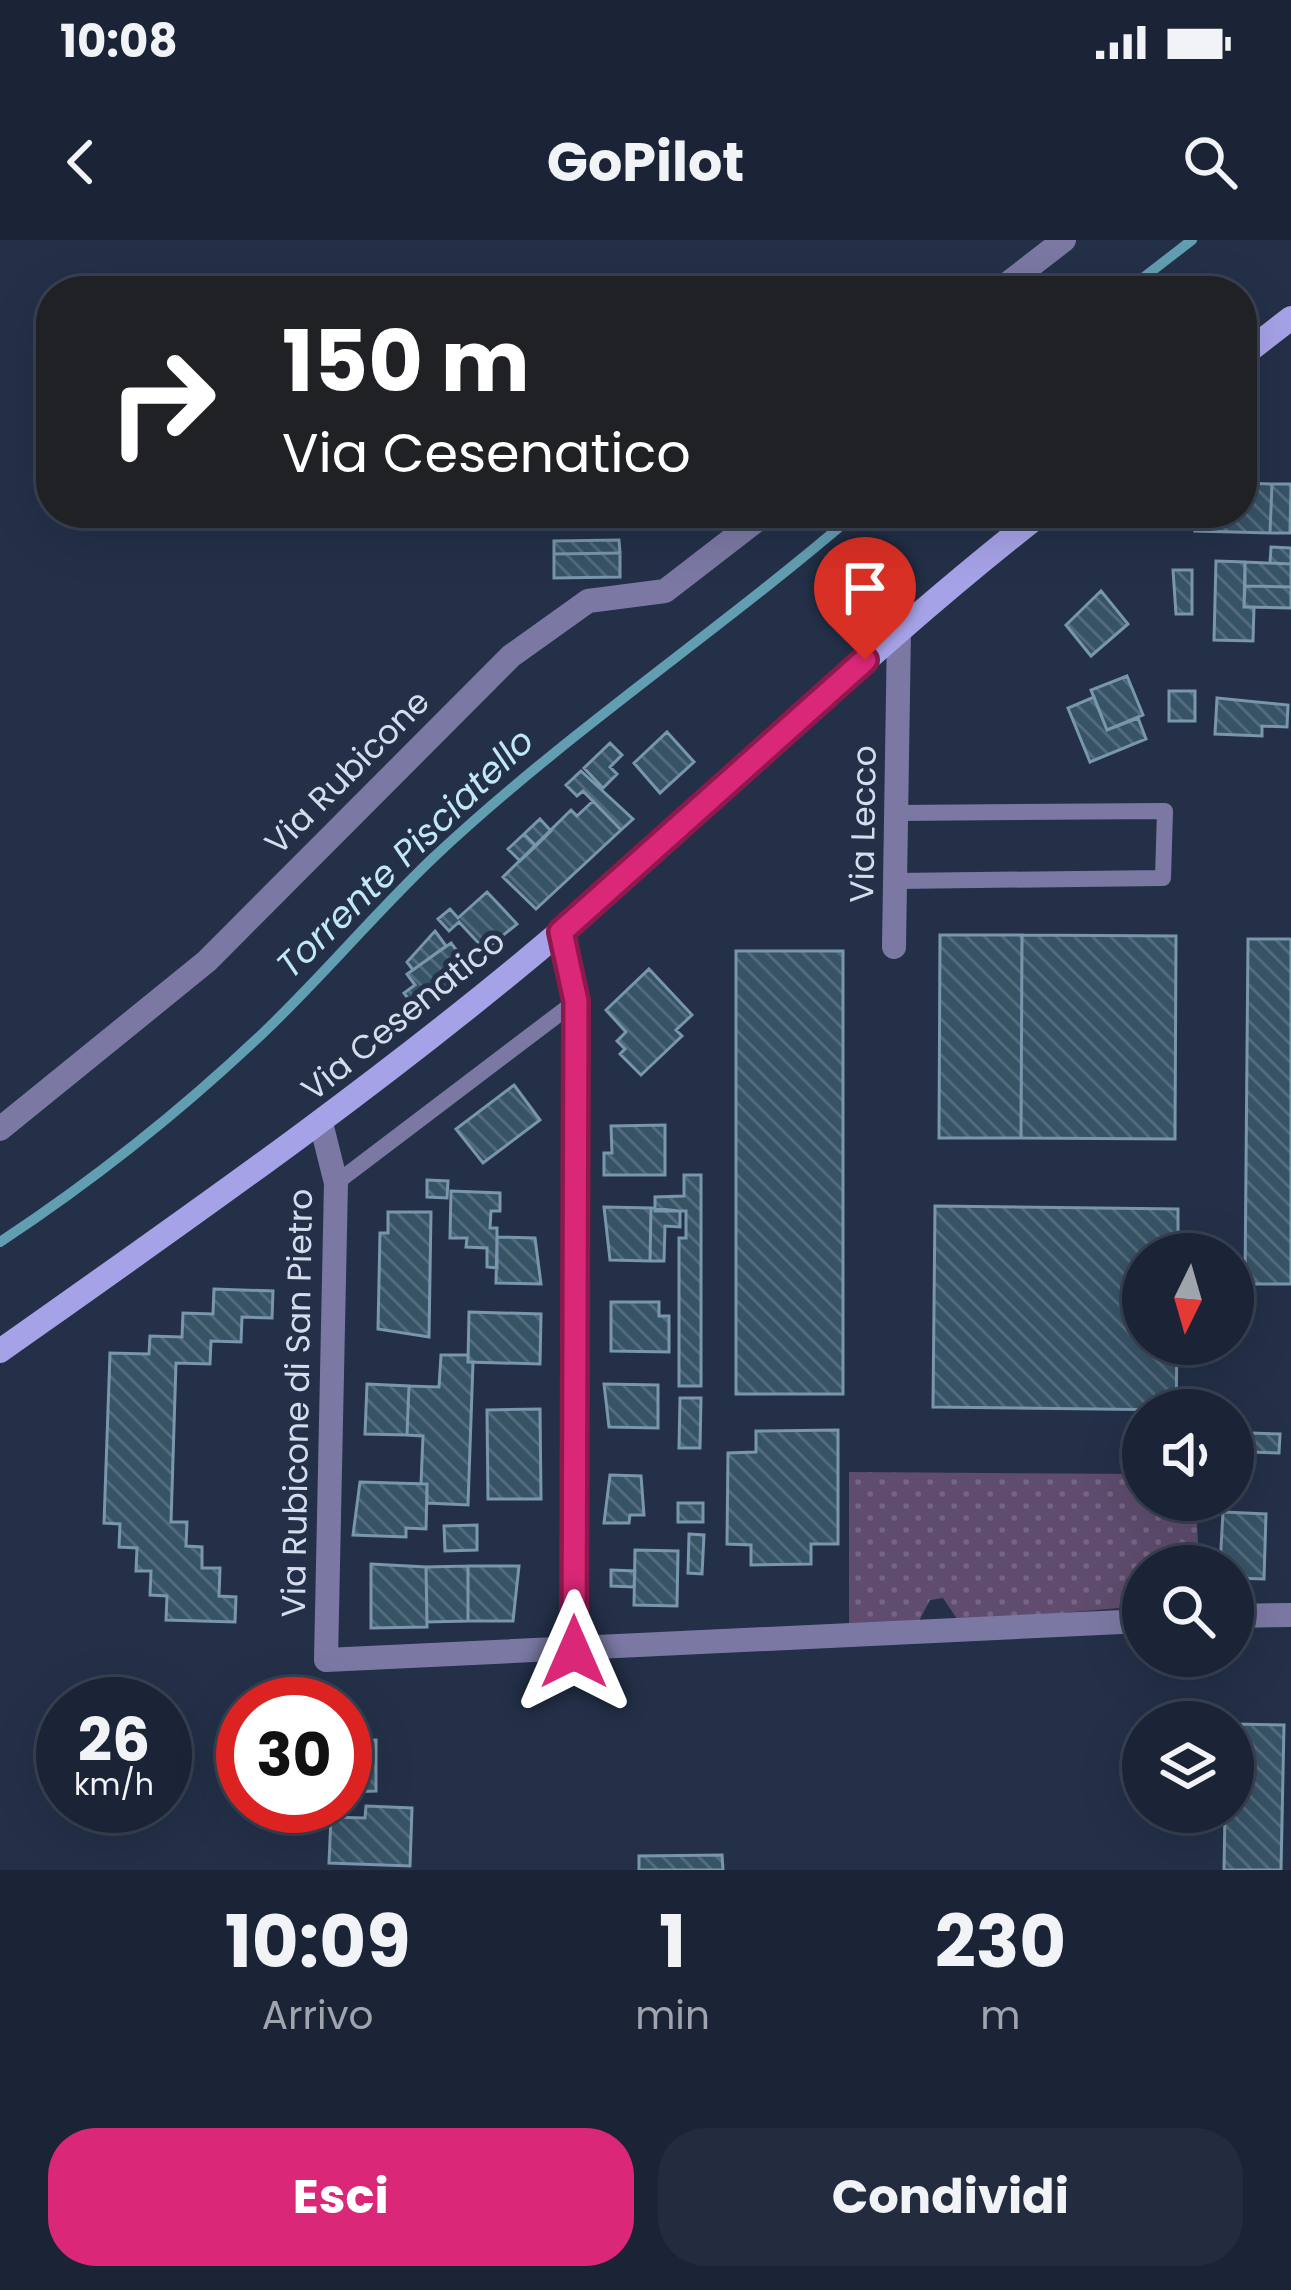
<!DOCTYPE html>
<html lang="it">
<style>
:root{--surface:#1a2436;--page:#232c3e;--text:#f1f3f6;--muted:#9fa4ad;--line:#384151;--accent:#db2777}
body{margin:0;font-family:Poppins,sans-serif;background:var(--page);color:var(--text);height:100vh;display:flex;flex-direction:column;font-size:45px;white-space:nowrap}
*{box-sizing:border-box;margin:0}
p{font-size:39px;color:var(--muted)}
.icon{flex:none;width:66px;height:66px;fill:none;stroke:currentColor;stroke-width:2;stroke-linecap:round;stroke-linejoin:round}
.map{position:relative;height:1630px;overflow:hidden}
.side{display:flex;flex-direction:column;background:var(--surface);flex:1}
.side>*{flex:none}
.top-card{position:absolute;left:36px;top:36px;width:1221px;height:252px;border-radius:48px;box-shadow:0 12px 48px #0002,0 0 0 3px var(--line);background:#202124;color:#fff;overflow:hidden}
.needle{width:78px;rotate:185deg}
.fabs{position:absolute;left:1122px;top:993px;display:grid;gap:24px}
.fabs a{display:grid;place-items:center;width:132px;height:132px;border-radius:50%;background:var(--surface);box-shadow:0 12px 48px #0002,0 0 0 3px var(--line);font-size:60px}
.speed{position:absolute;left:36px;top:1437px;display:flex;gap:24px;font-size:60px;font-weight:700;text-align:center}
.speed>*{display:grid;place-content:center;width:156px;height:156px;border-radius:50%;background:var(--surface);box-shadow:0 12px 48px #0002,0 0 0 3px var(--line);line-height:1}
.speed small{font-size:30px;font-weight:400}
.speed .limit{border:18px solid #d22;background:#fff;color:#111}
.pin{position:absolute;display:grid;place-items:center;width:102px;height:102px;color:#fff;margin:-123px -51px;border-radius:50% 50% 50% 0;rotate:-45deg;box-shadow:0 0 12px #0007}
.pin .icon{rotate:45deg}
.me{position:absolute;width:132px;margin:-66px;rotate:0deg;stroke-linejoin:round;filter:drop-shadow(0 0 9px #0008)}
.turn{display:flex;align-items:center;gap:42px;height:252px;padding:0 48px;font-size:54px}
.turn .icon{width:156px;height:156px;stroke-width:2.5}
.turn b{display:block;font-size:84px;line-height:102px}
.eta{display:flex;justify-content:space-evenly;align-items:center;height:204px;text-align:center}
.eta b{font-size:72px;font-weight:700;line-height:84px}
.action{display:flex;gap:24px;margin-top:auto;padding:24px 48px}
.action a{flex:1;height:138px;border-radius:48px;background:var(--accent);color:#fff;font-size:48px;font-weight:700;line-height:138px;text-align:center}
.action a+a{background:var(--page);color:var(--text)}
.status{display:flex;justify-content:space-between;align-items:center;height:84px;padding:0 60px;background:var(--surface);direction:ltr}
.status svg{height:33px;fill:currentColor}
header{display:flex;justify-content:space-between;align-items:center;height:156px;padding:0 48px;background:var(--surface);font-size:54px;font-weight:700}
.map>svg:first-child{display:block}
.park{fill:url(#park-dots)}
.lines{fill:none;stroke-linecap:round;stroke-linejoin:round}
.stream{stroke:#629eb2;stroke-width:10}
.building{fill:url(#building-back-hatch);stroke:#7896ac;stroke-width:3}
.service{stroke:#7b79a4;stroke-width:16}
.minor{stroke:#7b79a4;stroke-width:24}
.secondary{stroke:#a6a2e7;stroke-width:24}
.route-casing{stroke:#8e194d;stroke-width:30}
.route{stroke:#db2777;stroke-width:21}
.labels{text-anchor:middle;dominant-baseline:central;stroke-width:10;stroke-linejoin:round;paint-order:stroke}
.street-label{font-size:33px;fill:#d5dded;stroke:#233048}
.water-label{font-size:36px;font-style:italic;fill:#c0e9f5;stroke:#233048}
</style>
<div class="status"><b>10:08</b><svg viewBox="0 0 49 12"><path d="M0 12V9h3v3zM5 12V6h3v6zM10 12V3h3v9zM15 12V0h3v12zM26 1h20v11H26zM47 4h2v5h-2z"/></svg></div>
<header><svg class="icon" aria-label="back" viewBox="0 0 24 24"><path d="M15 5l-7 7 7 7"/></svg>GoPilot<svg class="icon" aria-label="search" viewBox="0 0 24 24"><circle cx="10" cy="10" r="6"/><path d="M15 15l6 6"/></svg></header>
<div class="map">
<svg width="1291" height="1630" viewBox="0 0 1291 1630">
<defs>
<pattern id="park-dots" width="8" height="8" patternUnits="userSpaceOnUse" patternTransform="scale(3)"><rect width="8" height="8" fill="#5f4c6e"/><path d="M2 2h.1M6 6h.1" fill="none" stroke="#756583" stroke-width="1.8" stroke-linecap="round"/></pattern>
<pattern id="building-back-hatch" width="6" height="6" patternUnits="userSpaceOnUse" patternTransform="scale(3)"><rect width="6" height="6" fill="#375366"/><path d="M-1 5l2 2M0 0l6 6M5-1l2 2" fill="none" stroke="#536b7c"/></pattern>
</defs>
<rect width="100%" height="100%" fill="#233048"/>
<path class="park" d="M849,1232L1143,1234V1260H1196L1199,1326H1143V1366L959,1382L943,1358L930,1360L918,1383L849,1388Z"/>
<g class="lines">
<path class="stream" d="M1126,51L1192,0
M0,1002C91,942 183,869 263,793C322,737 375,673 434,617C567,492 718,392 856,273"/>
</g>
<path class="building" d="M1242,243L1272,244L1270,293L1195,291L1196,273H1242Z
M1272,244H1291L1290,293H1270Z
M619,300L620,313L554,314V301Z
M1271,307L1291,308V324L1270,323Z
M620,313V337L554,338V314Z
M1216,321L1245,322L1244,367H1254L1253,401L1214,400Z
M1245,322L1291,324V347L1245,346Z
M1173,330H1192V374H1176Z
M1245,346L1291,347V368L1244,367Z
M1101,351L1128,384L1091,416L1066,385Z
M1127,436L1143,475L1107,490L1091,450Z
M1169,451H1195V481H1169Z
M1094,457L1107,490L1138,478L1146,499L1090,522L1068,468Z
M1217,458L1288,465L1287,487L1262,486V496L1215,494Z
M667,492L694,522L660,553L634,523Z
M610,503L622,515L610,527L617,534L603,548L584,528Z
M581,531L633,579L621,590L583,551L577,556L566,545Z
M593,561L621,590L536,669L503,637L571,570L577,576Z
M540,579L551,591L536,606L524,594Z
M524,594L536,606L520,621L508,609Z
M487,652L517,684L485,710L459,682L449,691L438,679L450,669L458,678Z
M435,691L446,706L413,730L407,722Z
M940,695H1022L1021,898H939Z
M1022,695L1176,696L1175,899L1021,898Z
M1248,699H1291V1044H1245Z
M451,703L472,731L418,772L404,753L415,745L407,734Z
M736,711H843V1154H736Z
M649,729L692,775L676,790L682,796L641,835L620,814L625,809L617,801L626,792L606,770Z
M514,845L540,880L483,923L456,889Z
M665,885V935H604V913H612L611,886Z
M684,935H701V1146H679V998H686V971H655V957L684,956Z
M427,940L448,941L447,958L427,957Z
M451,951L500,953V971H491L490,988H497V1028L487,1027V1008L466,1007L467,998H450Z
M935,966L1178,969V1014H1143V1104H1177L1176,1170L933,1167Z
M604,967L651,968L650,1021L610,1020Z
M651,968L680,971V987L665,986L664,1021H650Z
M388,972H431L429,1097L378,1089L380,993H388Z
M497,997L535,998L541,1044L496,1043Z
M214,1049L273,1051L272,1078L242,1077L241,1102L211,1101L210,1124L176,1123L171,1282H187L186,1306L202,1307V1328H220L219,1356L236,1357L235,1382L166,1380L167,1356L150,1355L151,1331H136L137,1308L119,1307L120,1284L104,1283L110,1113L149,1114L150,1096L182,1097L183,1073L213,1074Z
M611,1062H659V1076H669V1112L611,1111Z
M469,1072L541,1074L540,1124L468,1122Z
M441,1115H468V1122H473L468,1265L427,1263V1244H421L423,1196L407,1195L409,1146L439,1147Z
M367,1144L409,1146L407,1195L365,1194Z
M604,1144L658,1145V1188L609,1187Z
M680,1158H701L700,1208H679Z
M540,1169L541,1259H488L487,1170Z
M838,1190V1304H811V1324L751,1325V1305L727,1304L728,1213L756,1212V1191Z
M1251,1193L1280,1194L1279,1213L1250,1212Z
M610,1235L641,1236L644,1275H630L629,1283H604Z
M360,1242L427,1244L426,1289L406,1288V1297L353,1295Z
M678,1263H703V1282H678Z
M1223,1272L1266,1274L1264,1339L1233,1338V1326H1220Z
M477,1285V1310L445,1311L444,1286Z
M689,1294L704,1295L702,1334L688,1333Z
M635,1310L678,1311L677,1366L634,1365Z
M371,1324L426,1327L427,1387L371,1388Z
M468,1326V1381L427,1382L426,1327Z
M468,1326H519L513,1381H468Z
M611,1330L635,1331L634,1347L611,1346Z
M1233,1484L1284,1485L1281,1630H1224L1225,1572H1233Z
M376,1500V1551L345,1552V1501Z
M366,1566L412,1568L410,1626L329,1623L331,1577L365,1578Z
M722,1615L723,1630H639V1616Z"/>
<g class="lines">
<path class="service" d="M895,641L1163,638L1165,571L896,573
M336,943L576,761"/>
<path class="minor" d="M998,51L1064,0
M561,692L576,761L574,1411
M894,707L899,390
M321,883L336,943L326,1420L1143,1381
M0,889L207,721L511,416L588,361L665,351L766,273
M1233,1376L1291,1375"/>
<path class="secondary" d="M1242,116L1291,78
M0,1111C191,976 382,843 561,691C723,554 874,404 1042,273"/>
</g>
<g class="lines">
<defs>
<path id="route" d="M574,1412L576,761L561,692L865,420"/>
</defs>
<use href="#route" class="route-casing"/>
<use href="#route" class="route"/>
</g>
<g class="labels">
<g class="street-label">
<text transform="translate(347 532) rotate(-45)">Via Rubicone</text>
<text transform="translate(863 584) rotate(-89)">Via Lecco</text>
<text transform="translate(403 775) rotate(-39)">Via Cesenatico</text>
<text transform="translate(297 1163) rotate(-89)">Via Rubicone di San Pietro</text>
</g>
<g class="water-label">
<text transform="translate(405 613) rotate(-44)">Torrente Pisciatello</text>
</g>
</g>
</svg>
<div class="fabs">
<a><svg class="needle" viewBox="-14 -14 28 28"><path d="M0-13l5 13h-10z" fill="#e53935"/><path d="M0 13l5-13h-10z" fill="#9fa4ad"/></svg></a>
<a><svg class="icon" aria-label="sound" viewBox="0 0 24 24"><path d="M4 9h4l5-4v14l-5-4H4zM17 9q2 3 0 6"/></svg></a>
<a><svg class="icon" aria-label="search" viewBox="0 0 24 24"><circle cx="10" cy="10" r="6"/><path d="M15 15l6 6"/></svg></a>
<a><svg class="icon" aria-label="layers" viewBox="0 0 24 24"><path d="M12 4l9 5-9 5-9-5zM3 14l9 5 9-5"/></svg></a>
</div>
<div class="speed"><div>26<small>km/h</small></div><div class="limit">30</div></div>
<div class="pin" style="left:865px;top:420px;background:#d93025"><svg class="icon" aria-label="arrive" viewBox="0 0 24 24"><path d="M6 21V4h12l-3 4 3 4H6"/></svg></div>
<svg class="me" style="left:574px;top:1412px" viewBox="-20 -20 40 40"><path d="M0-17L14 15 0 8-14 15z" fill="#db2777" stroke="#fff" stroke-width="4"/></svg>
<div class="top-card">
<div class="turn"><svg class="icon" aria-label="right" viewBox="0 0 24 24"><path d="M7 20v-9h11M14 6l5 5-5 5"/></svg><div><b>150 m</b>Via Cesenatico</div></div>
</div>
</div>
<section class="side">
<div class="eta">
<div><b>10:09</b><p>Arrivo</p></div>
<div><b>1</b><p>min</p></div>
<div><b>230</b><p>m</p></div>
</div>
<div class="action"><a>Esci</a><a>Condividi</a></div>
</section>
